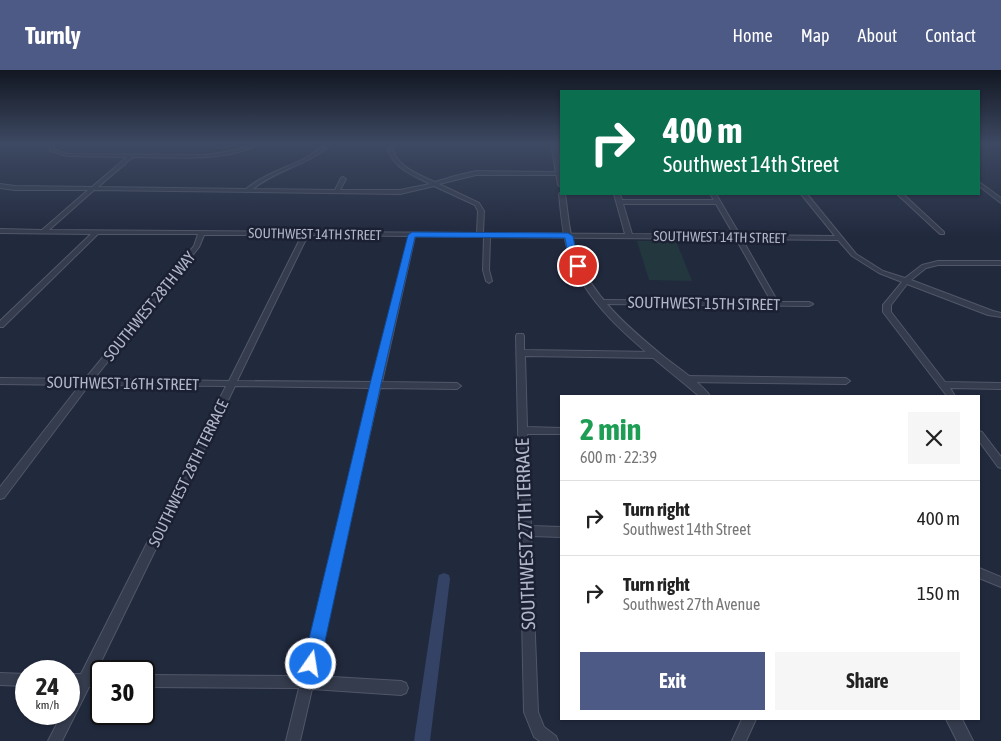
<!DOCTYPE html>
<meta charset="utf-8">
<style>
:root{--surface:#fff;--page:#f6f6f6;--text:#222;--muted:#767676;--line:#e0e0e0;--accent:#4d5a85}
body{margin:0;font-family:"Asap Condensed",sans-serif;background:var(--page);color:var(--text);height:100vh;display:flex;flex-direction:column;font-size:19px;white-space:nowrap}
*{box-sizing:border-box;margin:0}
p{font-size:16px;color:var(--muted)}
.icon{flex:none;width:28px;height:28px;fill:none;stroke:currentColor;stroke-width:2;stroke-linecap:round;stroke-linejoin:round}
.map{position:relative;flex:1;overflow:hidden}
.side{position:absolute;left:560px;top:325px;width:420px;height:325px;display:flex;flex-direction:column;background:var(--surface);border-radius:0px;box-shadow:0 1px 4px #0004}
.side>*{flex:none}
.banner{position:absolute;left:560px;top:20px;width:420px;height:105px;border-radius:0px;box-shadow:0 1px 4px #0004;background:#0b6e4f;color:#fff;overflow:hidden}
.speed{position:absolute;left:15px;top:590px;display:flex;gap:10px;font-size:25px;font-weight:700;text-align:center}
.speed>*{display:grid;place-content:center;width:65px;height:65px;border-radius:50%;background:var(--surface);box-shadow:0 1px 4px #0004;line-height:1}
.speed small{font-size:12px;font-weight:400}
.speed .limit{border:2px solid #111;border-radius:8px;background:#fff;color:#111}
.pin{position:absolute;display:grid;place-items:center;width:42px;height:42px;color:#fff;margin:-21px;border:2px solid #fff;border-radius:50%;box-shadow:0 1px 5px #0007}
.me{position:absolute;width:55px;margin:-28px;rotate:13deg;stroke-linejoin:round;filter:drop-shadow(0 0 4px #0008)}
.turn{display:flex;align-items:center;gap:18px;height:105px;padding:0 20px;font-size:22px}
.turn .icon{width:65px;height:65px;stroke-width:2.5}
.turn b{display:block;font-size:35px;line-height:42px}
.round{display:grid;place-items:center;flex:none;width:52px;height:52px;border-radius:0px;background:var(--page)}
.overview{display:flex;align-items:center;justify-content:space-between;height:85px;padding:0 20px}
h1{font-size:30px;font-weight:700;line-height:38px;color:#1e9e55}
.primary-button{display:flex;gap:10px;margin-top:auto;padding:10px 20px}
.primary-button a{flex:1;height:58px;border-radius:0px;background:var(--accent);color:#fff;font-size:20px;font-weight:700;line-height:58px;text-align:center}
.primary-button a+a{background:var(--page);color:var(--text)}
ul{padding:0;list-style:none}
li{display:flex;align-items:center;gap:15px;height:75px;padding:0 20px;border-top:1px solid var(--line)}
li div{flex:1}
li b{display:block;font-size:19px}
li em{font-style:normal}
header{display:flex;align-items:center;gap:30px;box-sizing:border-box;height:70px;padding:0 25px;background:var(--accent);color:#fff}
header strong{font-size:24px}
nav{display:flex;gap:28px;margin-inline-start:auto;font-size:18px}
.map>svg:first-child{display:block}
.green{fill:#23373e}
.lines{fill:none;stroke-linecap:round;stroke-linejoin:round}
.canal{fill:#344265;fill-rule:evenodd}
.minor-casing{stroke:#515768;stroke-width:2}
.tertiary-casing{stroke:#515768;stroke-width:2}
.minor{fill:#353c4d;fill-rule:evenodd}
.tertiary{fill:#353c4d;fill-rule:evenodd}
.route{fill:#1a73e8;stroke:#114b97}
.labels{text-anchor:middle;dominant-baseline:central;stroke-width:5;stroke-linejoin:round;paint-order:stroke}
.far-street-label{font-size:14px;fill:#b1b7c9;stroke:#1b2132}
.street-label{font-size:16px;fill:#b1b7c9;stroke:#1b2132}
.near-street-label{font-size:19px;fill:#b1b7c9;stroke:#1b2132}
</style>
<header>
<strong>Turnly</strong>
<nav><a>Home</a><a>Map</a><a>About</a><a>Contact</a></nav>
</header>
<div class="map">
<svg width="1001" height="671" viewBox="0 0 1001 671">
<rect width="100%" height="100%" fill="#21293d"/>
<path class="green" d="M637,171H676L692,211L649,210Z"/>
<g class="lines">
<path class="canal" d="M444,503L449,505L450,509L430,671H414L438,509L439,505Z"/>
<defs>
<path id="minor" d="M49,73H53L54,79L67,84L208,85L241,79L254,73H260C228,93 170,87 133,87L98,117L246,119C265,103 288,98 309,86C316,82 324,73 332,73C310,95 277,99 253,119L335,120L341,108L343,107L346,109L340,120H400L430,114C412,105 388,96 387,73H391C393,95 417,104 435,112L455,106L476,101L561,102V104L559,105H476L439,114L479,133L484,141L483,163L625,164L614,124H620L622,130H714L710,124H716L740,165L835,166L801,124H807L856,184L883,201L905,208L922,195L938,191H1001V195H938L926,198L911,210L993,241L1001,243V247L988,245L907,214L891,235V242L945,312L1001,313V319L950,318L955,326H947L883,242V235L902,212L879,203L852,186L838,170L742,169L778,232H809L813,234L809,236L600,234L596,232L600,230L771,231L736,169L490,167L489,200L492,211L489,213L486,211L483,200L484,167L415,166L382,312L457,313L461,316L457,319L380,318L315,606L401,611L406,613L408,618L406,623L401,625L312,619L300,671H286L299,618L144,617V605L302,606L372,318L235,316L95,604L101,605V617H89L62,671H48L62,644H69V629L75,617L69,616V604H81L226,316L89,315L4,428L0,429V417L80,315L0,314V308L85,309L194,176L198,164H98L3,257H0V251L91,164L0,163V159L42,160L88,120H15L0,118V114L15,116L92,117L127,87L67,86L50,81ZM434,116L475,135L478,141L477,163L49,160L94,120L400,124ZM623,134H716L734,165L632,164ZM204,165H302L229,311L94,309L199,177ZM308,165L409,166L373,312L237,311Z
M997,73H1001V75Z
M979,112L1001,128V133L979,116Z
M897,124H903L944,162V164H940Z
M517,264H523L524,266V280L655,282L659,285L655,288L525,286L527,357L561,358V364H527L531,456L561,457V467L531,466L538,642L544,657L556,666L558,671H540L534,667L524,642L516,266Z
M685,306L846,308L850,311L846,314L685,312L681,309Z
M979,361L982,362L1001,387V398L998,397L979,371Z
M979,498L1001,507V517L979,508Z
M0,603L26,604V616L0,615Z
M742,649H756L746,671H732Z"/>
<path id="tertiary" d="M551,73H557L561,99V117L558,115Z
M561,122V124H565C568,143 569,163 575,181C590,225 629,258 663,286C675,296 703,314 710,326H699C653,286 586,242 568,181C562,162 561,143 559,124Z
M946,649H962L973,671H957Z"/>
</defs>
<use href="#minor" class="minor-casing"/>
<use href="#tertiary" class="tertiary-casing"/>
<use href="#minor" class="minor"/>
<use href="#tertiary" class="tertiary"/>
</g>
<linearGradient id="sky" x2="0" y2="1"><stop stop-color="#121722"/><stop offset="0.44" stop-color="#3d4962"/><stop offset="1" stop-color="#3d4962" stop-opacity="0"/></linearGradient>
<rect width="1001" height="167" fill="url(#sky)"/>
<path class="route" d="M412,162L568,163L573,166L577,187L582,196L578,199C568,194 567,178 565,168L415,167L381,314L320,594L317,599L311,602L306,599L303,594L370,314L408,165Z"/>
<g class="labels">
<g class="far-street-label">
<text transform="translate(315 164) rotate(1)">SOUTHWEST 14TH STREET</text>
<text transform="translate(720 167) rotate(1)">SOUTHWEST 14TH STREET</text>
</g>
<g class="street-label">
<text transform="translate(704 233) rotate(1)">SOUTHWEST 15TH STREET</text>
<text transform="translate(149 236) rotate(-51)">SOUTHWEST 28TH WAY</text>
<text transform="translate(123 313) rotate(1)">SOUTHWEST 16TH STREET</text>
<text transform="translate(188 403) rotate(-64)">SOUTHWEST 28TH TERRACE</text>
</g>
<g class="near-street-label">
<text transform="translate(525 464) rotate(-92)">SOUTHWEST 27TH TERRACE</text>
</g>
</g>
</svg>
<div class="speed"><div>24<small>km/h</small></div><div class="limit">30</div></div>
<div class="pin" style="left:578px;top:196px;background:#d93025"><svg class="icon" aria-label="arrive" viewBox="0 0 24 24"><path d="M6 21V4h12l-3 4 3 4H6"/></svg></div>
<svg class="me" style="left:311px;top:594px" viewBox="-20 -20 40 40"><circle r="17" fill="#1a73e8" stroke="#fff" stroke-width="3"/><path d="M0-11L8 9 0 5-8 9z" fill="#fff"/></svg>
<div class="banner">
<div class="turn"><svg class="icon" aria-label="right" viewBox="0 0 24 24"><path d="M7 20v-9h11M14 6l5 5-5 5"/></svg><div><b>400 m</b>Southwest 14th Street</div></div>
</div>
<section class="side">
<div class="overview"><div><h1>2 min</h1><p>600 m · 22:39</p></div><a class="round"><svg class="icon" aria-label="close" viewBox="0 0 24 24"><path d="M6 6l12 12M18 6L6 18"/></svg></a></div>
<ul>
<li><svg class="icon" aria-label="right" viewBox="0 0 24 24"><path d="M7 20v-9h11M14 6l5 5-5 5"/></svg><div><b>Turn right</b><p>Southwest 14th Street</p></div><em>400 m</em></li>
<li><svg class="icon" aria-label="right" viewBox="0 0 24 24"><path d="M7 20v-9h11M14 6l5 5-5 5"/></svg><div><b>Turn right</b><p>Southwest 27th Avenue</p></div><em>150 m</em></li>
</ul>
<div class="primary-button"><a>Exit</a><a>Share</a></div>
</section>
</div>
